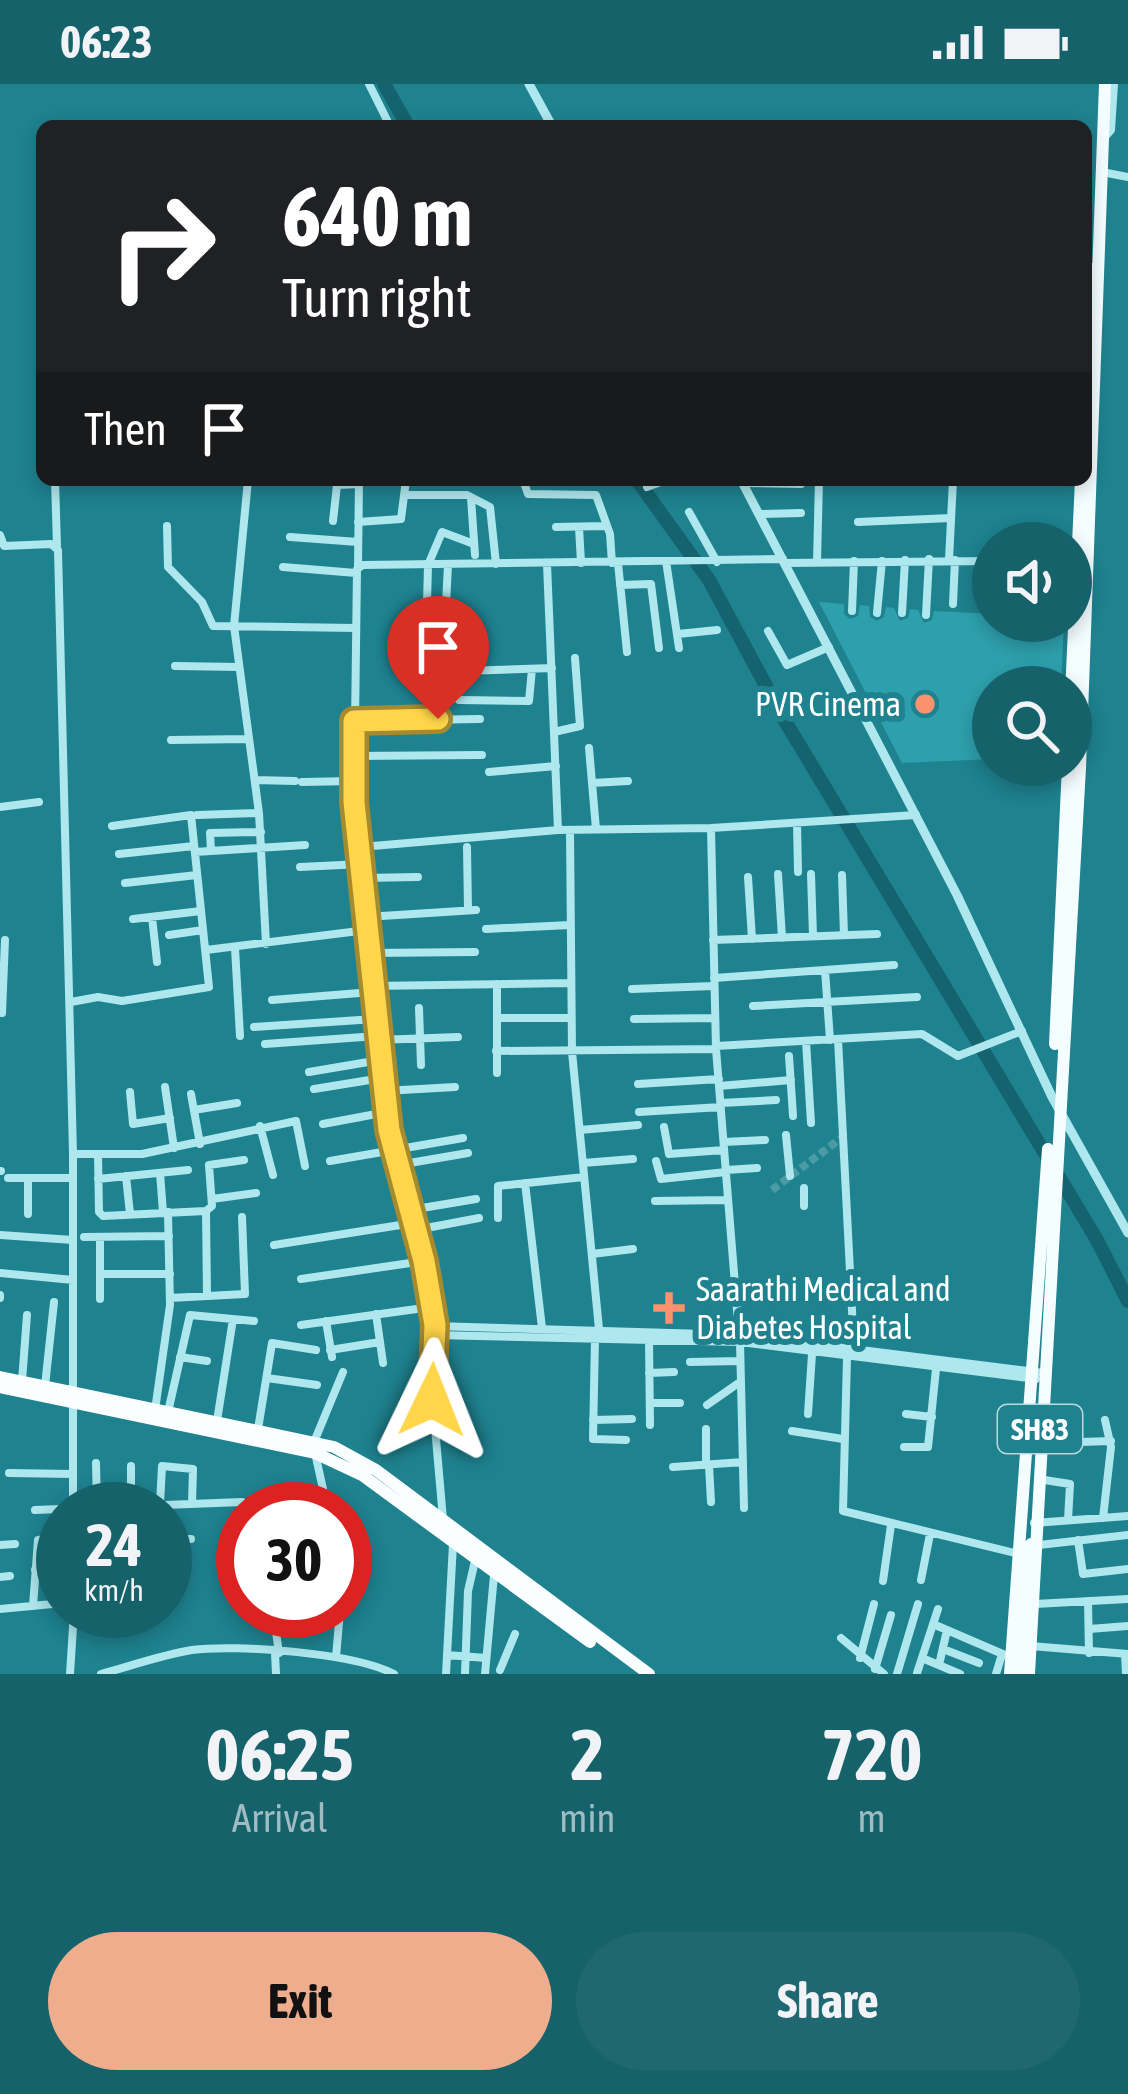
<!DOCTYPE html>
<style>
:root{--surface:#16626b;--page:#1f6871;--text:#f1f3f6;--muted:#9ebcc1;--accent:#eead8d}
body{margin:0;font-family:"Asap Condensed",sans-serif;background:var(--page);color:var(--text);height:100vh;display:flex;flex-direction:column;font-size:45px;white-space:nowrap}
*{box-sizing:border-box;margin:0}
p{font-size:39px;color:var(--muted)}
.icon{flex:none;width:66px;height:66px;fill:none;stroke:currentColor;stroke-width:2;stroke-linecap:round;stroke-linejoin:round}
.map{position:relative;height:1590px;overflow:hidden}
.panel{display:flex;flex-direction:column;background:var(--surface);flex:1}
.panel>*{flex:none}
.banner{position:absolute;left:36px;top:36px;width:1056px;height:366px;border-radius:18px;box-shadow:0 6px 18px #0003;background:#202124;color:#fff;overflow:hidden}
.controls{position:absolute;left:972px;top:438px;display:grid;gap:24px}
.controls a{display:grid;place-items:center;width:120px;height:120px;border-radius:50%;background:var(--surface);box-shadow:0 6px 18px #0003;font-size:60px}
.speed{position:absolute;left:36px;top:1398px;display:flex;gap:24px;font-size:60px;font-weight:700;text-align:center}
.speed>*{display:grid;place-content:center;width:156px;height:156px;border-radius:50%;background:var(--surface);box-shadow:0 6px 18px #0003;line-height:1}
.speed small{font-size:30px;font-weight:400}
.speed .limit{border:18px solid #d22;background:#fff;color:#111}
.pin{position:absolute;display:grid;place-items:center;width:102px;height:102px;color:#fff;margin:-123px -51px;border-radius:50% 50% 50% 0;rotate:-45deg;box-shadow:0 0 12px #0007}
.pin .icon{rotate:45deg}
.me{position:absolute;width:132px;margin:-66px;rotate:2deg;stroke-linejoin:round;filter:drop-shadow(0 0 9px #0008)}
.turn{display:flex;align-items:center;gap:42px;height:252px;padding:0 48px;font-size:54px}
.turn .icon{width:156px;height:156px;stroke-width:2.5}
.turn b{display:block;font-size:84px;line-height:102px}
.then{display:flex;align-items:center;height:114px;padding:0 48px;background:#0003;gap:24px;font-size:45px}
.eta{display:flex;justify-content:space-evenly;align-items:center;height:204px;text-align:center}
.eta b{font-size:72px;font-weight:700;line-height:84px}
.cta{display:flex;gap:24px;margin-top:auto;padding:24px 48px}
.cta a{flex:1;height:138px;border-radius:72px;background:var(--accent);color:#111;font-size:48px;font-weight:700;line-height:138px;text-align:center}
.cta a+a{background:var(--page);color:var(--text)}
.status{display:flex;justify-content:space-between;align-items:center;height:84px;padding:0 60px;background:var(--surface);direction:ltr}
.status svg{height:33px;fill:currentColor}
.map>svg:first-child{display:block}
.lines{fill:none;stroke-linecap:round;stroke-linejoin:round}
.river{stroke:#15636e;stroke-width:14}
.building{fill:#2ea0ad}
.minor-tunnel{stroke:#4b9ba5;stroke-width:8;stroke-dasharray:8 4;stroke-linecap:butt}
.minor{stroke:#aee7ed;stroke-width:8}
.tertiary{stroke:#aee7ed;stroke-width:9}
.primary{stroke:#f4fdff;stroke-width:12}
.trunk{stroke:#fafeff;stroke-width:12}
.route-casing{stroke:#a68a30;stroke-width:30}
.route{stroke:#ffd54a;stroke-width:21}
.poi-dot{fill:#fb926d;stroke:#1e828f;stroke-width:4.5}
.labels{text-anchor:middle;dominant-baseline:central;stroke-width:12;stroke-linejoin:round;paint-order:stroke}
.shield{fill:#1e828f;stroke:#bcdadd;stroke-width:3}
.shield-label{font-size:30px;font-weight:bold;fill:#fff}
.poi-label{font-size:33px;fill:#fff;stroke:#1e828f;text-anchor:end}
</style>
<div class="status"><b>06:23</b><svg viewBox="0 0 49 12"><path d="M0 12V9h3v3zM5 12V6h3v6zM10 12V3h3v9zM15 12V0h3v12zM26 1h20v11H26zM47 4h2v5h-2z"/></svg></div>
<div class="map">
<svg width="1128" height="1590" viewBox="0 0 1128 1590">
<rect width="100%" height="100%" fill="#1e828f"/>
<g class="lines">
<path class="river" d="M384,0L408,42
M637,396L709,496L785,637L1097,1156L1128,1217"/>
</g>
<path class="building" d="M819,518L844,520V530L850,535L858,532L860,521L869,522L870,533L877,537L884,533L886,523L894,524L900,537L908,534L910,525L918,526L924,539L932,536L934,527L993,530V537H1064L1061,603H993V675L902,679Z"/>
<g class="lines">
<path class="minor-tunnel" d="M772,1106L844,1052"/>
<path class="minor" d="M369,0L390,42
M1103,55L1111,46L1114,0
M1102,88L1128,93
M55,396L57,462
M248,396L234,542L259,729L266,860
M523,396L528,410L596,411L610,450L612,479
M844,396H918
M743,399L801,400
M647,403L666,396
M405,411H467L490,423L496,480
M471,414L475,471
M689,428L717,478
M759,430L801,429
M333,437L337,401L359,400
M358,438L401,435L406,396
M858,438L951,434
M167,442L168,483L202,518L213,542L356,544
M556,443L606,442
M579,443L581,479
M0,451L4,462L51,460L58,466L73,1070V1425
M290,453L358,458
M949,476L953,396
M666,477L679,564
M817,478L819,396
M618,479L627,568
M785,479L993,477
M547,480L558,746
M283,483L356,489
M358,483L359,396
M620,501L651,500L659,564
M427,520L428,481L442,448L474,460
M446,520L448,481
M953,520L955,476
M852,527L854,477
M877,529L882,477
M902,529L905,476
M926,531L929,475
M768,547L787,581L829,563
M678,550L717,546
M175,582L238,583
M462,587L552,584
M459,616L529,617L532,585
M354,637L480,635
M554,648L580,642L575,574
M171,656L248,655
M589,664L596,745
M353,672L482,671
M489,688L556,682
M255,696L295,697
M302,698L354,697
M592,699L628,697
M0,723L39,718
M197,731L259,729
M797,739L798,788
M711,744L716,965L739,1251
M570,746L572,968L599,1245
M361,763L558,746L711,744L916,731
M467,763L468,826
M211,767L210,749L261,748
M195,768L305,761
M119,770L194,762
M300,783L362,780
M778,790L782,854
M811,790L813,852
M842,791L844,851
M748,793L752,855
M363,794L418,793
M125,799L197,791
M152,833L157,878
M366,833L476,826
M133,835L201,827
M486,845L570,841
M169,851L203,846
M713,856L877,850
M235,864L240,952
M206,866L367,846
M369,869L475,868
M825,886L830,956
M714,894L894,881
M497,900V989
M372,902L570,899
M632,905L714,902
M272,916L372,908
M71,918L98,913L122,917L209,903L191,731L112,742
M753,922L917,913
M419,924L421,981
M2,929L5,856
M498,934H571
M634,935L715,934
M254,943L375,935
M838,955L854,1265
M378,956L458,953
M806,957L811,1039
M265,960L377,952
M716,962L922,950L958,972L1022,947
M496,967L716,965
M789,972L793,1032
M309,988L380,976
M638,1000L719,995
M719,1002L791,996
M165,1003L174,1064
M314,1005L382,994
M384,1007L455,1003
M130,1008L133,1040L170,1034
M191,1010L200,1060
M721,1019L776,1016
M194,1026L237,1019
M639,1028L721,1023
M323,1040L387,1028
M260,1042L273,1091
M664,1043L669,1070L724,1066
M580,1046L638,1041
M786,1051L790,1092
M724,1058L765,1056
M73,1070H142L296,1037L305,1082
M98,1070L99,1128L103,1132L206,1127L212,1122L209,1081L244,1076
M330,1077L463,1054
M656,1077L661,1095L726,1088
M583,1079L633,1075
M398,1081L468,1069
M726,1086L757,1084
M0,1087H1
M160,1089L163,1128
M126,1092L130,1130
M8,1094H73
M28,1094V1130
M98,1095L188,1086
M525,1099L542,1244
M804,1104V1122
M212,1115L256,1109
M655,1117L728,1116
M410,1126L476,1115
M206,1127L207,1211
M498,1134V1102L584,1093
M416,1146L479,1134
M0,1151L73,1156
M84,1153L169,1152
M274,1161L413,1139
M592,1170L633,1165
M0,1189L73,1196
M100,1190H170
M301,1195L424,1177
M0,1214V1211
M170,1214L245,1210L242,1133
M100,1215V1153
M376,1230L383,1279
M326,1237L332,1273
M301,1241L431,1223
M435,1242L741,1251L1044,1289
M435,1251L740,1258L1036,1295
M595,1254L593,1355L626,1356
M649,1255L650,1341
M740,1258L744,1424
M330,1266L380,1258
M180,1273L207,1277
M847,1274L843,1427L1019,1470
M690,1278L739,1277
M649,1289L674,1288
M267,1294L317,1301
M22,1297L27,1231
M45,1302L54,1218
M650,1319H680
M707,1321L740,1298
M155,1326L170,1221L168,1128
M168,1328L190,1231L254,1237
M808,1330L812,1270
M906,1330L932,1333
M593,1336L632,1335
M217,1337L233,1235
M258,1345L272,1259L316,1266
M706,1345V1381
M792,1347L843,1355
M314,1358L343,1288
M1080,1358L1111,1357
M904,1363H928L936,1285
M96,1379L97,1422
M709,1381L711,1418
M673,1383L743,1378
M9,1389L73,1390
M1038,1395L1070,1400L1068,1436
M321,1407L327,1425
M160,1420L162,1382L193,1385L192,1420
M131,1421V1382
M299,1425L323,1405L315,1369
M35,1426L242,1418
M1103,1434L1111,1363L1105,1336
M443,1435L432,1309L435,1242L423,1175L389,1045L354,719L357,485L363,481L783,475
M1034,1439L1128,1432
M165,1455H191
M1078,1456L1083,1490L1128,1485
M0,1461L15,1460
M1039,1461L1128,1451
M35,1486L63,1484
M0,1493L10,1492
M921,1496L930,1450
M883,1497L891,1441
M1088,1517L1089,1569
M1035,1520L1128,1515
M33,1522L38,1456L63,1453
M0,1525L63,1519
M273,1527L279,1569
M933,1540L1012,1574
M1089,1545L1128,1542
M841,1554L884,1590
M1031,1562L1128,1570
M943,1565L979,1579
M275,1569L276,1590
M1125,1570L1126,1590
M447,1571L486,1574
M336,1573L340,1527
M860,1574L874,1520
M922,1574L960,1590
M939,1581L947,1546
M875,1585L891,1531
M500,1586L515,1550
M917,1589L938,1525
M70,1590L74,1527
M101,1590C131,1582 161,1571 192,1566C236,1560 355,1569 394,1590
M446,1590L453,1460
M465,1590L468,1507L475,1477
M485,1590L494,1491
M897,1590L918,1520
M996,1590L1002,1570"/>
<path class="tertiary" d="M529,0L552,42
M741,396L957,811L1052,1013L1128,1149"/>
<path class="primary" d="M1086,261L1089,184
M1071,609L1081,396
M1055,960L1068,681
M1010,1590L1048,1065
M1020,1590L1031,1460
M1029,1590L1080,684L1105,0"/>
<path class="trunk" d="M0,1293L334,1363L376,1386L649,1590
M0,1303L315,1369L362,1391L590,1558"/>
</g>
<g class="lines">
<defs>
<path id="route" d="M432,1316L435,1241L424,1177L389,1046L354,718V637L438,635"/>
</defs>
<use href="#route" class="route-casing"/>
<use href="#route" class="route"/>
</g>
<g class="poi-dot">
<circle cx="925" cy="620" r="12"/>
<path d="M663 1206h12v12h12v12h-12v12h-12v-12h-12v-12h12z"/>
</g>
<g class="labels">
<rect class="shield" x="998" y="1321" width="84" height="48" rx="9"/>
<g class="shield-label">
<text x="1040" y="1345">SH83</text>
</g>
<g class="poi-label">
<text x="901" y="620">PVR Cinema</text>
<text x="696" y="1205" text-anchor="start">Saarathi Medical and<tspan x="696" dy="38">Diabetes Hospital</tspan></text>
</g>
</g>
</svg>
<div class="controls">
<a><svg class="icon" aria-label="sound" viewBox="0 0 24 24"><path d="M4 9h4l5-4v14l-5-4H4zM17 9q2 3 0 6"/></svg></a>
<a><svg class="icon" aria-label="search" viewBox="0 0 24 24"><circle cx="10" cy="10" r="6"/><path d="M15 15l6 6"/></svg></a>
</div>
<div class="speed"><div>24<small>km/h</small></div><div class="limit">30</div></div>
<div class="pin" style="left:438px;top:635px;background:#d93025"><svg class="icon" aria-label="arrive" viewBox="0 0 24 24"><path d="M6 21V4h12l-3 4 3 4H6"/></svg></div>
<svg class="me" style="left:432px;top:1316px" viewBox="-20 -20 40 40"><path d="M0-17L14 15 0 8-14 15z" fill="#ffd54a" stroke="#fff" stroke-width="4"/></svg>
<div class="banner">
<div class="turn"><svg class="icon" aria-label="right" viewBox="0 0 24 24"><path d="M7 20v-9h11M14 6l5 5-5 5"/></svg><div><b>640 m</b>Turn right</div></div>
<div class="then">Then<svg class="icon" aria-label="arrive" viewBox="0 0 24 24"><path d="M6 21V4h12l-3 4 3 4H6"/></svg></div>
</div>
</div>
<section class="panel">
<div class="eta">
<div><b>06:25</b><p>Arrival</p></div>
<div><b>2</b><p>min</p></div>
<div><b>720</b><p>m</p></div>
</div>
<div class="cta"><a>Exit</a><a>Share</a></div>
</section>
